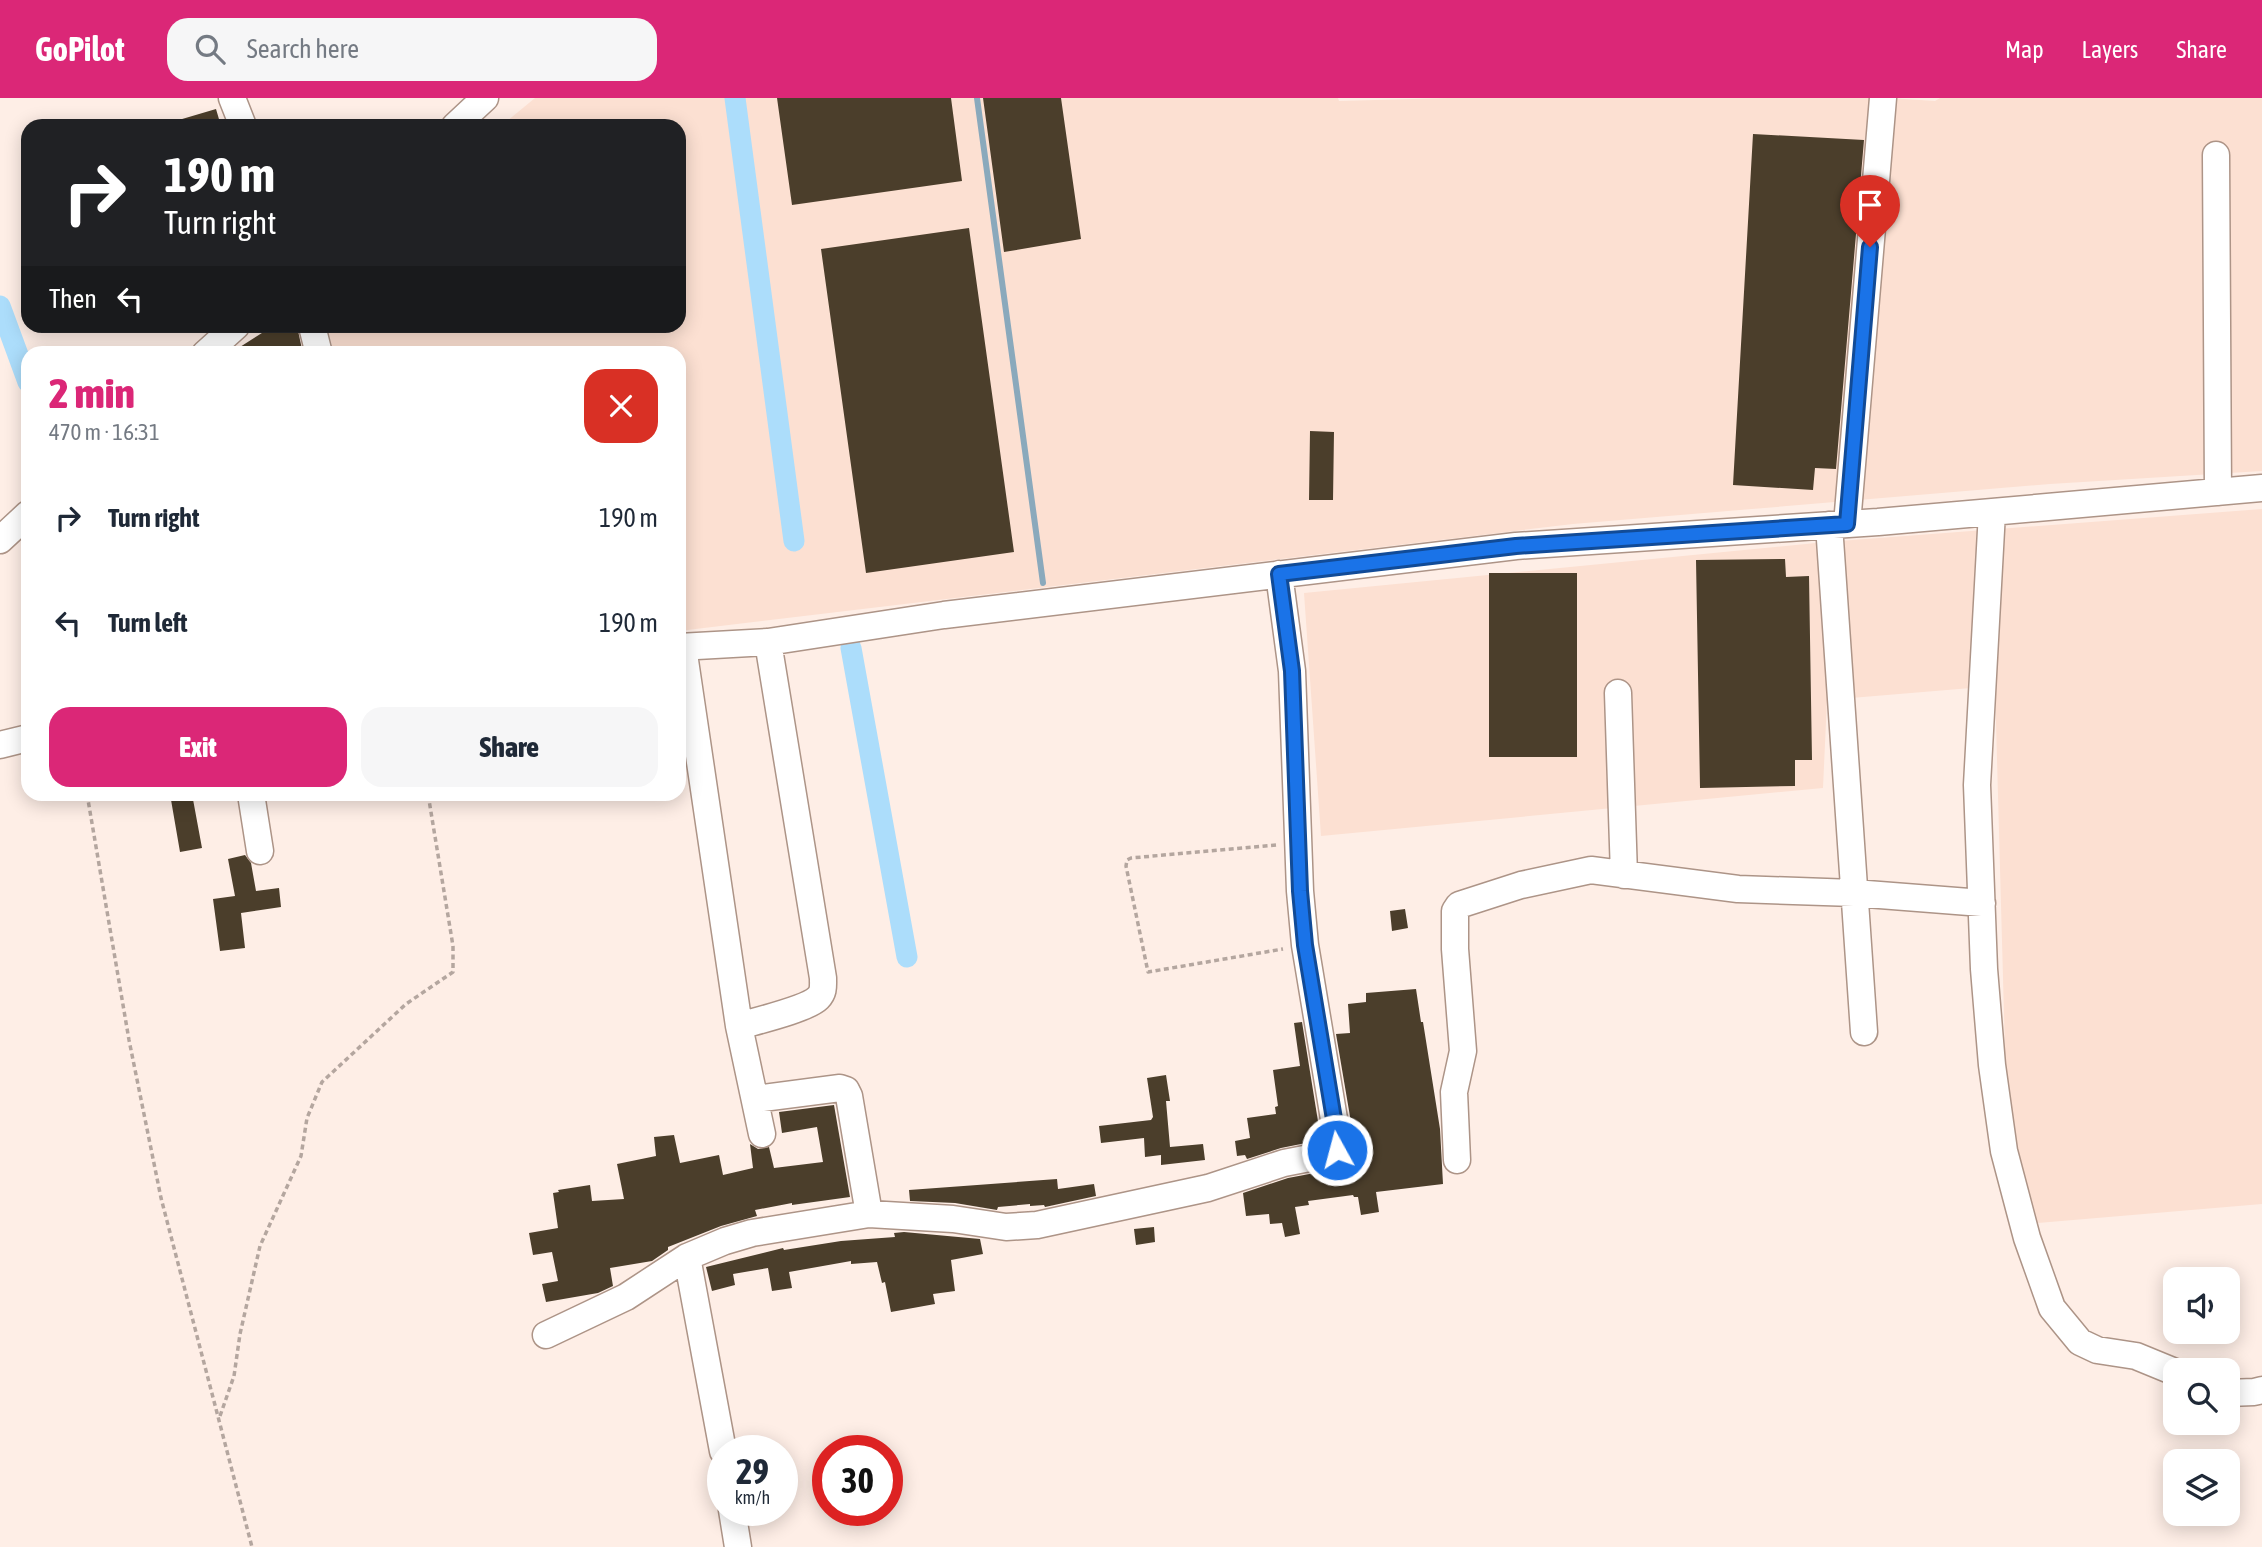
<!DOCTYPE html>
<meta charset="utf-8">
<style>
:root{--surface:#fff;--page:#f6f6f7;--text:#1f2937;--muted:#747a83;--accent:#db2777}
body{margin:0;font-family:"Asap Condensed",sans-serif;background:var(--page);color:var(--text);height:100vh;display:flex;flex-direction:column;font-size:26px;white-space:nowrap}
*{box-sizing:border-box;margin:0}
p{font-size:23px;color:var(--muted)}
.icon{flex:none;width:38px;height:38px;fill:none;stroke:currentColor;stroke-width:2;stroke-linecap:round;stroke-linejoin:round}
.map{position:relative;flex:1;overflow:hidden}
.side{position:absolute;left:21px;top:248px;width:665px;height:455px;display:flex;flex-direction:column;background:var(--surface);border-radius:21px;box-shadow:0 4px 18px #0003}
.side>*{flex:none}
.hud{position:absolute;left:21px;top:21px;width:665px;height:214px;border-radius:21px;box-shadow:0 4px 18px #0003;background:#202124;color:#fff;overflow:hidden}
.controls{position:absolute;left:2163px;top:1169px;display:grid;gap:14px}
.controls a{display:grid;place-items:center;width:77px;height:77px;border-radius:14px;background:var(--surface);box-shadow:0 4px 18px #0003;font-size:35px}
.speed{position:absolute;left:707px;top:1337px;display:flex;gap:14px;font-size:35px;font-weight:700;text-align:center}
.speed>*{display:grid;place-content:center;width:91px;height:91px;border-radius:50%;background:var(--surface);box-shadow:0 4px 18px #0003;line-height:1}
.speed small{font-size:18px;font-weight:400}
.speed .limit{border:10px solid #d22;background:#fff;color:#111}
.pin{position:absolute;display:grid;place-items:center;width:60px;height:60px;color:#fff;margin:-72px -30px;border-radius:50% 50% 50% 0;rotate:-45deg;box-shadow:0 0 7px #0007}
.pin .icon{rotate:45deg}
.me{position:absolute;width:77px;margin:-38px;rotate:353deg;stroke-linejoin:round;filter:drop-shadow(0 0 5px #0008)}
.turn{display:flex;align-items:center;gap:24px;height:147px;padding:0 28px;font-size:32px}
.turn .icon{width:91px;height:91px;stroke-width:2.5}
.turn b{display:block;font-size:49px;line-height:60px}
.then{display:flex;align-items:center;height:66px;padding:0 28px;background:#0003;gap:14px;font-size:26px}
.round{display:grid;place-items:center;flex:none;width:74px;height:74px;border-radius:21px;background:var(--page)}
.headline{display:flex;align-items:center;justify-content:space-between;height:119px;padding:0 28px}
h1{font-size:42px;font-weight:800;line-height:52px;color:var(--accent)}
.action{display:flex;gap:14px;margin-top:auto;padding:14px 28px}
.action a{flex:1;height:80px;border-radius:21px;background:var(--accent);color:#fff;font-size:28px;font-weight:800;line-height:80px;text-align:center}
.action a+a{background:var(--page);color:var(--text)}
ul{padding:0;list-style:none}
li{display:flex;align-items:center;gap:21px;height:105px;padding:0 28px}
li div{flex:1}
li b{display:block;font-size:26px}
li em{font-style:normal}
header{display:flex;align-items:center;gap:42px;box-sizing:border-box;height:98px;padding:0 35px;background:var(--accent);color:#fff}
header strong{font-size:33px}
nav{display:flex;gap:38px;margin-inline-start:auto;font-size:24px}
.search{width:490px;height:63px;background:var(--page);display:flex;align-items:center;gap:18px;box-sizing:border-box;padding:0 24px;border-radius:21px;color:var(--muted);font-size:26px}
.map>svg:first-child{display:block}
.built{fill:#fce0d2}
.lines{fill:none;stroke-linecap:round;stroke-linejoin:round}
.stream{stroke:#8aa9bc;stroke-width:6}
.canal{stroke:#acddfb;stroke-width:21}
.building{fill:#4b3e2b}
.minor-casing{stroke:#ad9487;stroke-width:29}
.path{stroke:#b4a69f;stroke-width:3.5;stroke-dasharray:5 3.5;stroke-linecap:butt}
.minor{stroke:#fff;stroke-width:26}
.route-casing{stroke:#114b97;stroke-width:18}
.route{stroke:#1a73e8;stroke-width:12}
</style>
<header>
<strong>GoPilot</strong>
<div class="search"><svg class="icon" aria-label="search" viewBox="0 0 24 24"><circle cx="10" cy="10" r="6"/><path d="M15 15l6 6"/></svg>Search here</div>
<nav><a>Map</a><a>Layers</a><a>Share</a></nav>
</header>
<div class="map">
<svg width="2262" height="1449" viewBox="0 0 2262 1449">
<rect width="100%" height="100%" fill="#feeee6"/>
<path class="built" d="M535,0H1338L1339,3L1448,0H1889L1935,3L1940,0H2262V373L2050,386L1573,426L679,533V256L334,255L327,228H679V28H501Z
M2262,411V1106L2026,1126L2006,989L1995,588L1827,602L1823,690L1321,738L1304,495L1826,444Z"/>
<g class="lines">
<path class="stream" d="M977,0L1043,485"/>
<path class="canal" d="M735,0L794,443
M0,208L28,284
M851,550L907,859"/>
</g>
<path class="building" d="M777,0H951L962,83L792,107Z
M983,0H1061L1081,141L1004,154Z
M216,11L221,28H173L172,24Z
M1753,36L1864,42L1836,371L1815,370L1813,392L1733,387Z
M969,130L1014,454L866,475L821,151Z
M273,228H297L303,256H229Z
M1310,333L1334,334L1333,402H1309Z
M1785,461L1786,479L1809,478L1812,662H1795V688L1700,690L1696,462Z
M1489,475H1577V659H1489Z
M170,696H192L202,750L180,754Z
M245,757L251,765L256,793L279,790L281,809L241,815L245,850L220,853L213,801L235,798L228,761Z
M1405,811L1408,830L1392,833L1390,813Z
M1416,891L1421,924H1423L1440,1031L1443,1086L1376,1094L1379,1114L1361,1117L1358,1099H1354L1353,1097L1308,1103L1309,1107L1295,1109L1300,1136L1285,1139L1282,1125L1270,1126L1269,1116L1246,1118L1243,1095L1288,1080L1336,1071L1350,1062L1354,1042L1336,936L1350,935L1348,906L1366,904V895Z
M1302,924L1321,1042L1281,1050L1247,1061L1245,1057L1237,1058L1235,1043L1250,1040L1247,1020L1276,1016L1275,1009L1278,1008L1273,972L1300,968L1294,925Z
M1166,977L1170,1003H1166L1170,1049L1203,1046L1205,1062L1161,1067V1057L1145,1059L1144,1040L1101,1045L1099,1028L1151,1022L1153,1019L1147,980Z
M834,1007L850,1099L792,1107V1105L755,1112L757,1118L721,1128L668,1149V1152L652,1163L610,1170L613,1188L598,1195L546,1204L542,1186L558,1183L552,1154L533,1157L529,1135L558,1130L553,1095L559,1094L558,1092L590,1087L592,1103L624,1101L617,1066L656,1058L654,1039L674,1037L680,1065L719,1057L723,1077L753,1070L750,1046L758,1051L769,1049L774,1070L823,1064L817,1029L782,1035L779,1014Z
M1057,1081L1058,1091L1094,1086L1096,1098L1045,1109L1044,1107L1030,1108V1106L998,1109L997,1112L955,1105L910,1103L909,1092Z
M1154,1129L1155,1144L1136,1147L1134,1131Z
M904,1134L980,1141L983,1156L951,1162L955,1193L933,1196L935,1206L891,1214L885,1184L882,1185L877,1164L851,1166V1163L789,1174L792,1190L772,1193L768,1170L733,1176L735,1187L712,1193L706,1169L783,1150L784,1152L841,1143L895,1139L894,1135Z"/>
<g class="lines">
<defs>
<path id="minor" d="M232,0L243,28
M455,28L485,0
M2216,57L2218,394
M312,228L319,256
M205,256L236,228
M1992,414L1977,687L1984,871L1992,967L2004,1053L2027,1140L2052,1210L2080,1244L2097,1252L2136,1258L2175,1274
M1847,426L1883,0
M1829,427L1864,934
M0,442L28,416
M679,549L768,544L944,517L1516,448L1878,424L2262,390
M683,549L739,928
M1618,595L1624,777
M0,647L28,640
M251,696L260,753
M755,1001L840,990L846,992L849,998L869,1116L953,1121L1006,1129L1037,1127L1208,1090L1284,1065L1330,1056L1337,1053L1338,1045L1305,847L1300,793L1292,573L1279,476
M762,1036L739,928C756,923 807,911 818,900C824,894 823,888 823,880L768,544
M1457,1062L1454,994L1463,953L1455,851V813L1459,807L1521,787L1591,772L1738,791L1854,795L1982,805
M687,1159L723,1353
M546,1237L626,1199L687,1159L725,1143L752,1135L869,1116
M2228,1295L2254,1294L2262,1292
M732,1412L738,1449"/>
</defs>
<use href="#minor" class="minor-casing"/>
<path class="path" d="M87,696L129,942L161,1100L252,1449
M1276,747L1131,760L1127,762L1126,768L1148,874L1283,851
M220,1318L234,1278L240,1236L260,1148L301,1058L307,1020L322,984L406,906L453,874V848L428,696"/>
<use href="#minor" class="minor"/>
</g>
<g class="lines">
<defs>
<path id="route" d="M1337,1052L1338,1045L1305,847L1300,793L1292,573L1279,476L1516,448L1847,426L1870,149"/>
</defs>
<use href="#route" class="route-casing"/>
<use href="#route" class="route"/>
</g>
</svg>
<div class="controls">
<a><svg class="icon" aria-label="sound" viewBox="0 0 24 24"><path d="M4 9h4l5-4v14l-5-4H4zM17 9q2 3 0 6"/></svg></a>
<a><svg class="icon" aria-label="search" viewBox="0 0 24 24"><circle cx="10" cy="10" r="6"/><path d="M15 15l6 6"/></svg></a>
<a><svg class="icon" aria-label="layers" viewBox="0 0 24 24"><path d="M12 4l9 5-9 5-9-5zM3 14l9 5 9-5"/></svg></a>
</div>
<div class="speed"><div>29<small>km/h</small></div><div class="limit">30</div></div>
<div class="pin" style="left:1870px;top:149px;background:#d93025"><svg class="icon" aria-label="arrive" viewBox="0 0 24 24"><path d="M6 21V4h12l-3 4 3 4H6"/></svg></div>
<svg class="me" style="left:1337px;top:1052px" viewBox="-20 -20 40 40"><circle r="17" fill="#1a73e8" stroke="#fff" stroke-width="3"/><path d="M0-11L8 9 0 5-8 9z" fill="#fff"/></svg>
<div class="hud">
<div class="turn"><svg class="icon" aria-label="right" viewBox="0 0 24 24"><path d="M7 20v-9h11M14 6l5 5-5 5"/></svg><div><b>190 m</b>Turn right</div></div>
<div class="then">Then<svg class="icon" aria-label="left" viewBox="0 0 24 24"><path d="M17 20v-9H6M10 6l-5 5 5 5"/></svg></div>
</div>
<section class="side">
<div class="headline"><div><h1>2 min</h1><p>470 m · 16:31</p></div><a class="round" style="background:#d93025;color:#fff"><svg class="icon" aria-label="close" viewBox="0 0 24 24"><path d="M6 6l12 12M18 6L6 18"/></svg></a></div>
<ul>
<li><svg class="icon" aria-label="right" viewBox="0 0 24 24"><path d="M7 20v-9h11M14 6l5 5-5 5"/></svg><div><b>Turn right</b></div><em>190 m</em></li>
<li><svg class="icon" aria-label="left" viewBox="0 0 24 24"><path d="M17 20v-9H6M10 6l-5 5 5 5"/></svg><div><b>Turn left</b></div><em>190 m</em></li>
</ul>
<div class="action"><a>Exit</a><a>Share</a></div>
</section>
</div>
